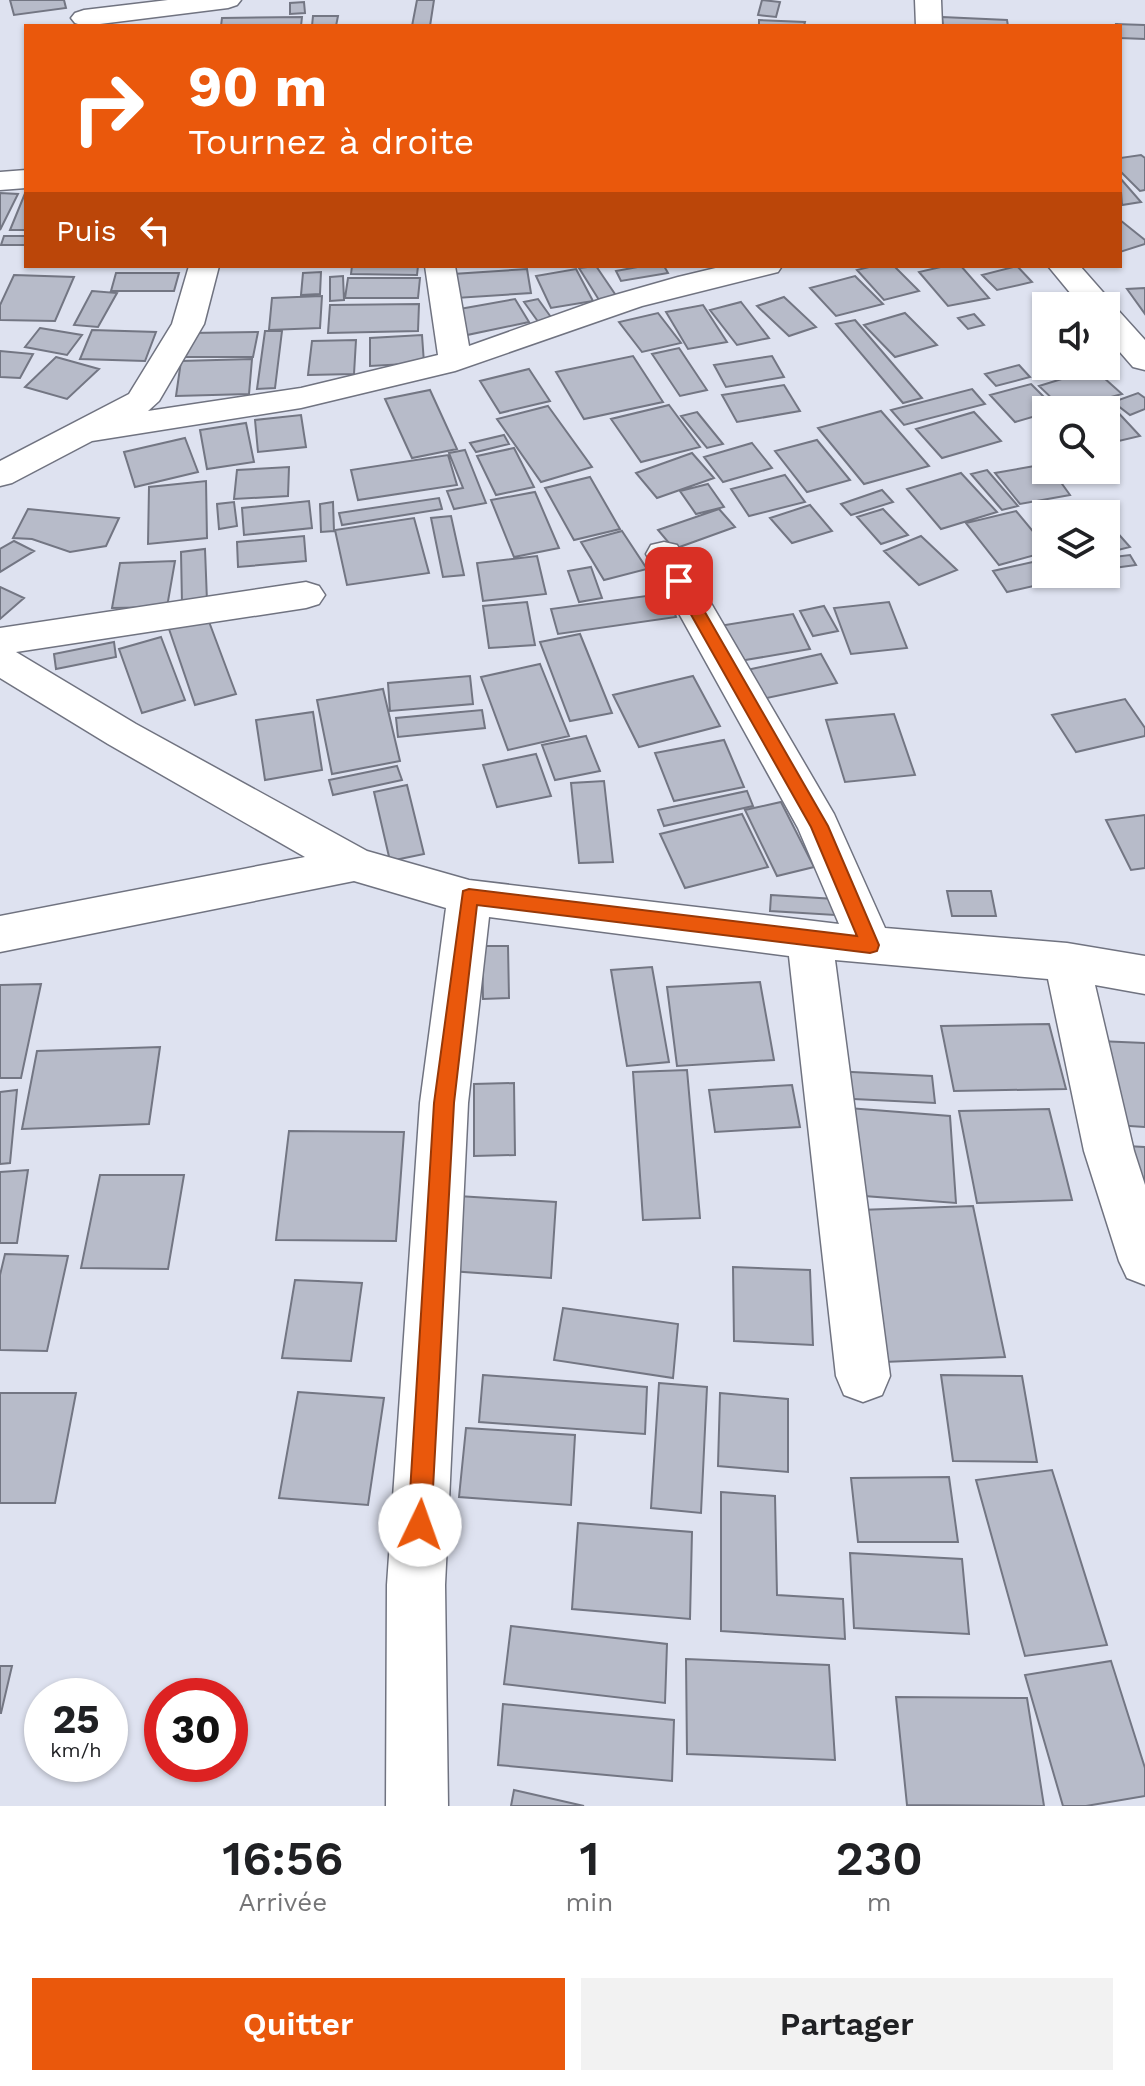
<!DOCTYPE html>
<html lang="fr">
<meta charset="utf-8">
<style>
:root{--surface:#fff;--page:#f2f2f2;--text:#202124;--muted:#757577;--accent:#ea580c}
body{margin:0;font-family:"Work Sans",sans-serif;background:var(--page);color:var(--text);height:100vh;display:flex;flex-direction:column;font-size:30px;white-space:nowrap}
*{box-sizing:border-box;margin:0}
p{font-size:26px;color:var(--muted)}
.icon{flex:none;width:44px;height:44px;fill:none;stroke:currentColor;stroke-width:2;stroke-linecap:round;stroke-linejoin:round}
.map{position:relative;height:1806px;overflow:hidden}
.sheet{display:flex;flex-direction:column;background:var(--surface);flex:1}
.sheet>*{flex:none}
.top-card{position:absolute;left:24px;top:24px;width:1098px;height:244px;border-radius:0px;box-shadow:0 2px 6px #0004;background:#ea580c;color:#fff;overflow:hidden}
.buttons{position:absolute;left:1032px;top:292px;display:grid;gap:16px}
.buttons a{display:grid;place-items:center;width:88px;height:88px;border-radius:0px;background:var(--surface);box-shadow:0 2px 6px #0004;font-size:40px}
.speed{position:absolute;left:24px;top:1678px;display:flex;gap:16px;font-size:40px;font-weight:700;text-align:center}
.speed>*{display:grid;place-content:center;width:104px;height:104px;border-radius:50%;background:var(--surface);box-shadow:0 2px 6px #0004;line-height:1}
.speed small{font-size:20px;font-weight:400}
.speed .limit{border:12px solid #d22;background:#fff;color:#111}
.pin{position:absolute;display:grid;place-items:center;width:68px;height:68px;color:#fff;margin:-34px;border-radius:16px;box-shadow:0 4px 12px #0006}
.me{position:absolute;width:88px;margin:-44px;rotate:3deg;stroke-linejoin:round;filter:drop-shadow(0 0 6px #0008)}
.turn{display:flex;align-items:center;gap:28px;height:168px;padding:0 32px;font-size:36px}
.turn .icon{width:104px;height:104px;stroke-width:2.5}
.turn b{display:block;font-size:56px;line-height:68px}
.then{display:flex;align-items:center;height:76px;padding:0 32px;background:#0003;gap:16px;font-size:30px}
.eta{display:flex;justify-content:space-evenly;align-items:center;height:136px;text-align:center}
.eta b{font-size:48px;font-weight:600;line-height:56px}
.button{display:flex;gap:16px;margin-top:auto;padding:16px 32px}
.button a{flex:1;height:92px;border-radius:0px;background:var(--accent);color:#fff;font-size:32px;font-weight:600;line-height:92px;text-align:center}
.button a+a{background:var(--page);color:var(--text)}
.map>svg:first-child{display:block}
.building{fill:#b7bbc9;stroke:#737683;stroke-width:2}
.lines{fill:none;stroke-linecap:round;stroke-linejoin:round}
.minor-casing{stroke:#707380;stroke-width:3}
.minor{fill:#fff;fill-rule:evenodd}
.route{fill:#ea580c;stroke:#983908;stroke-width:2}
</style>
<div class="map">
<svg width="1145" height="1806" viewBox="0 0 1145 1806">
<rect width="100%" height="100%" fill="#dee2f0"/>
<path class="building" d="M10,0H64L66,8L14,15Z
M417,0H434L430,26H412Z
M762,0L780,2L776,17L758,15Z
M304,2L305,13L290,14V3Z
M313,16H338L336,26H312Z
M302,17L301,26H221L222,18Z
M942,17L1007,20L1008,26L943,25Z
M759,20L805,22L804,26H759Z
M1115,24L1145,25V39L1120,38V26Z
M1141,155L1145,158V190L1140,191L1120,171V158Z
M1120,178L1141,202L1122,205Z
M26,191V230H10Z
M0,193L18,194L0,230Z
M1120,220L1145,240V244L1120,252Z
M4,236H26V245H1Z
M352,266H418L417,275L351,274Z
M596,266L617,297L599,300L579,268Z
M643,266H664L668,273L621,281L616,271Z
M873,266H894L919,291L884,300L857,270Z
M945,266H961L989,298L948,306L919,272Z
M1017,266L1032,282L997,290L982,275Z
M527,269L531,293L456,298L453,274Z
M576,269L593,301L551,308L536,276Z
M321,272L320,294L301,295L303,273Z
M116,273H179L174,291H111Z
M14,275L74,277L55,321L0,320V305Z
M343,276L344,300L330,301V277Z
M855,276L883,304L836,316L810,288Z
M348,278H420L418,298H345Z
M1145,288V314L1127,289Z
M92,291L117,293L98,327L74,325Z
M322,296L320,328L269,330L272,298Z
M784,297L816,327L789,336L757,306Z
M515,299L529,322L467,335L454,310Z
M538,299L553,320L539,323L524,302Z
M741,302L769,338L737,345L710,310Z
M419,304L418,331L328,333L330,305Z
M703,305L727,342L688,349L666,312Z
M658,313L681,343L642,352L619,322Z
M905,313L937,345L895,357L864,325Z
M974,314L984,325L968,329L958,318Z
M855,320L922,398L903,403L836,324Z
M40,328L82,335L67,355L25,347Z
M92,330L156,332L145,361L80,359Z
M265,331H282L275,388L257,389Z
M258,332L253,357H185L190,333Z
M422,335L424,363L370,366V338Z
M356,340L354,374L308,375L312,341Z
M679,348L707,390L680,396L652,354Z
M0,351L33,354L20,378L0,377Z
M633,356L663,402L584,419L556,372Z
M772,356L784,377L726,387L714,365Z
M56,357L99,369L67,399L25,387Z
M252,359L249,394L176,396L181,361Z
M1019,365L1030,377L996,386L985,374Z
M529,369L550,401L500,413L480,381Z
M1094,369L1122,394L1064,410L1039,386Z
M1031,384L1057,410H1046V413L1015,422L990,395Z
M784,385L800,411L737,422L722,395Z
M972,389L985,404L904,425L891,410Z
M430,390L457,449L412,458L385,399Z
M1138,393L1145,398V409L1130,415L1113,402Z
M669,405L700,447L641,462L611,419Z
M548,406L592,467L541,482L497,419Z
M1113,407L1140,436L1106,444V410H1101Z
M881,411L929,466L864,484L818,428Z
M697,412L723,444L707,448L681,416Z
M974,412L1001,441L942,458L916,429Z
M301,415L306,447L258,452L255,420Z
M246,423L254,462L207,469L200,430Z
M504,435L509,444L476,452L470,443Z
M185,438L198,472L135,487L124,452Z
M817,440L850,480L807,492L775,451Z
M752,443L772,468L723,482L704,457Z
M514,448L534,487L496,495L477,456Z
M465,450L486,503L454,509L447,491L463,488L449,453Z
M692,453L714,478L657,498L636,473Z
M448,455L457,485L358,500L351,470Z
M1046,464V470H1052L1070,495L1020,504L995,473Z
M289,467L288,496L234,499L237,470Z
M987,470L1018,506L1002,510L971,474Z
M961,473L997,512L941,529L907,489Z
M785,475L805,502L749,516L731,489Z
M590,477L620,529L574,540L545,488Z
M206,481L207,538L148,544L149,487Z
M708,484L724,507L696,514L680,491Z
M882,490L893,502L851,515L841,504Z
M535,492L559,548L514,557L491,500Z
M439,498L442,509L342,525L339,513Z
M309,501L312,528L244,535L242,508Z
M234,502L237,526L219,529L217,504Z
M333,502L334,531L321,532L320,504Z
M810,505L832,531L792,543L770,518Z
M1092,505L1100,514H1056Z
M28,509L119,518L106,546L70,552L32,539L13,538Z
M719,509L735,527L674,549L658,530Z
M883,509L908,535L881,544L857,517Z
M1016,511L1046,547V552L999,565L966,523Z
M451,516L464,575L443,577L431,518Z
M414,518L429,573L347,585L335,530Z
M1106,520L1130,547L1106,553Z
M622,531L647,569L604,580L581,542Z
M304,536L306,561L238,567L237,542Z
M921,536L957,570L919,585L884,551Z
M14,541L34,551L0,572V549Z
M205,549L207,601L182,604L181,552Z
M1130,555L1136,565L1106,569V558Z
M537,556L546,594L483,601L477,563Z
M1046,559V574H1061L1064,579L1007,592L993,571Z
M175,561L167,607L112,608L120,563Z
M591,567L602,598L579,602L568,571Z
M0,587L24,598L0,619Z
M668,593L676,617L558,634L551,609Z
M527,602L535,645L489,648L483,606Z
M889,602L907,648L851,654L834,608Z
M824,606L838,631L813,636L800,611Z
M793,614L810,649L734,662L719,626Z
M208,619L236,694L195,705L169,629Z
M580,634L612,713L570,721L540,642Z
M161,637L185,700L142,713L119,649Z
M114,642L116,657L56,669L54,654Z
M821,654L837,683L762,699L747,670Z
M540,664L569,736L508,750L481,677Z
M470,676L473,704L390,711L388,683Z
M693,676L720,726L639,747L613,695Z
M383,689L400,761L332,774L317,700Z
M1125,699L1145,728V736L1076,752L1052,715Z
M482,710L485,728L398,737L396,718Z
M313,712L322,770L265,780L256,720Z
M894,714L915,775L845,782L826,720Z
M586,736L600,771L555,780L542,745Z
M724,740L744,787L674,801L655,753Z
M536,754L551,796L497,807L483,765Z
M397,766L402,780L333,795L329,780Z
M604,781L613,862L579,863L571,783Z
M407,785L424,854L390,861L374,792Z
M747,791L753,806L664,826L658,810Z
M781,802L814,867L777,876L745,810Z
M742,814L768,867L685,888L660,834Z
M1145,815V868L1131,870L1106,820Z
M947,891H991L996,916H952Z
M771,895L835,899V915L770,911Z
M482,946H508L509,998L483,999Z
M652,967L669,1062L627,1066L611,970Z
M760,982L774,1060L677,1066L667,987Z
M41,984L21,1078H0V985Z
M1049,1024L1066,1089L954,1091L941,1026Z
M1098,1041L1145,1043V1127L1114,1125Z
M160,1047L149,1124L22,1129L37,1051Z
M687,1070L700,1218L643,1220L633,1072Z
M832,1071L932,1076L935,1103L833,1098Z
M514,1083L515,1155L474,1156V1084Z
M792,1085L800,1127L715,1132L709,1090Z
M17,1090L10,1163L0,1164V1092Z
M848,1108L950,1116L956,1203L851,1195Z
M1049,1109L1072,1200L977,1203L959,1111Z
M289,1131L404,1132L396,1241L276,1240Z
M1126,1146L1145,1147V1212Z
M28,1170L17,1243H0V1172Z
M100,1175H184L168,1269L81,1268Z
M458,1196L556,1202L551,1278L450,1271Z
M973,1206L1005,1357L884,1362L859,1210Z
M5,1254L68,1256L47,1351L0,1350V1275Z
M733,1267L810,1270L813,1345L734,1341Z
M295,1280L362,1283L351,1361L282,1358Z
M563,1308L678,1324L673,1378L554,1360Z
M483,1375L647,1387L645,1434L479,1422Z
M941,1375L1022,1376L1037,1462L953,1461Z
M659,1383L707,1387L701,1513L651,1508Z
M298,1392L384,1398L368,1505L279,1498Z
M0,1393H76L55,1503H0Z
M720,1393L788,1399V1472L718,1466Z
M466,1428L575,1435L571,1505L459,1497Z
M1052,1470L1107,1645L1025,1656L976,1480Z
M949,1477L958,1542H858L851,1478Z
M721,1492L775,1496L777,1595L843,1599L845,1639L721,1631Z
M578,1523L692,1532L690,1619L572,1609Z
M850,1553L962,1559L969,1634L854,1628Z
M511,1626L667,1644L665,1703L504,1684Z
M686,1659L829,1665L835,1760L687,1754Z
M1111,1661L1145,1768V1796L1086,1806H1063L1025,1675Z
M0,1666H12L1,1713H0Z
M896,1697L1027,1698L1044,1806L907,1805Z
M503,1704L674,1720L672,1781L498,1765Z
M514,1790L584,1806H511Z"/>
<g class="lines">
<defs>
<path id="minor" d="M168,0H241L237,5L228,8L84,26L75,23L71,18L75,13L84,10Z
M915,0H941L942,26H916Z
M26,170V188L0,190V172Z
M189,266H219L204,324L159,401L148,411L301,388L438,355L425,266H455L469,346L601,299L678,277L724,266H782L778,272L642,306L455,371L301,408L92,441L12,483L0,486V461L129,394L172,324Z
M1048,266H1080L1109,299L1112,308L1117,309L1145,340V370L1133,367L1106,336V306H1081Z
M664,542L677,545L834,814L885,928L1067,943L1145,956V994L1095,985L1134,1151L1145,1185V1285L1127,1278L1119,1261L1084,1151L1048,979L835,960L890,1376L882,1395L863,1402L844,1395L836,1376L789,956L489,917L468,1103L445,1585L448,1806H386L387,1585L420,1103L446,908L354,881L0,952V916L305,857L108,744L0,678V628L306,582L319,586L325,595L319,604L306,608L16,652L136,724L367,851L469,880L839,924L798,828L646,554L651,545Z"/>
</defs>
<use href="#minor" class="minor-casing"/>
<use href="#minor" class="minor"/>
</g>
<path class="route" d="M679,576L687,581L828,826L879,945L877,951L870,953L477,905L454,1103L431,1525L428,1533L420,1537L411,1533L408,1525L434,1103L463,891L469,889L857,936L811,827L672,581Z"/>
</svg>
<div class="buttons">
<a><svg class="icon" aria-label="sound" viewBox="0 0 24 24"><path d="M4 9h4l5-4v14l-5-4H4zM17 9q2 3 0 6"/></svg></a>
<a><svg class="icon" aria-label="search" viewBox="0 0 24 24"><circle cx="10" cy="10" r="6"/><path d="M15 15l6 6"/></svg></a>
<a><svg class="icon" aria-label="layers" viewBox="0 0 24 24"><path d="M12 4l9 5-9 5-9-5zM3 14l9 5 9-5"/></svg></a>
</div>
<div class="speed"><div>25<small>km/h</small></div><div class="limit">30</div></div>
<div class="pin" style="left:679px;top:581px;background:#d93025"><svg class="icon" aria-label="arrive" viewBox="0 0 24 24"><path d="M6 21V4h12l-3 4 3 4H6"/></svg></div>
<svg class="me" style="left:420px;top:1525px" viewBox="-20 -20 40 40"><circle r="19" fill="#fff"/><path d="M0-13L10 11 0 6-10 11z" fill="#ea580c"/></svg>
<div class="top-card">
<div class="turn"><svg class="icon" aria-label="right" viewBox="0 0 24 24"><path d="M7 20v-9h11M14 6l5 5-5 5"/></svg><div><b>90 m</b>Tournez à droite</div></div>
<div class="then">Puis<svg class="icon" aria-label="left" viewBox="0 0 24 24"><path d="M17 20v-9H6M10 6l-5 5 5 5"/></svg></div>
</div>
</div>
<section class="sheet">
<div class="eta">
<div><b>16:56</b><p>Arrivée</p></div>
<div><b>1</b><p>min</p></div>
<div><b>230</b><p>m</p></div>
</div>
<div class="button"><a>Quitter</a><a>Partager</a></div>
</section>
